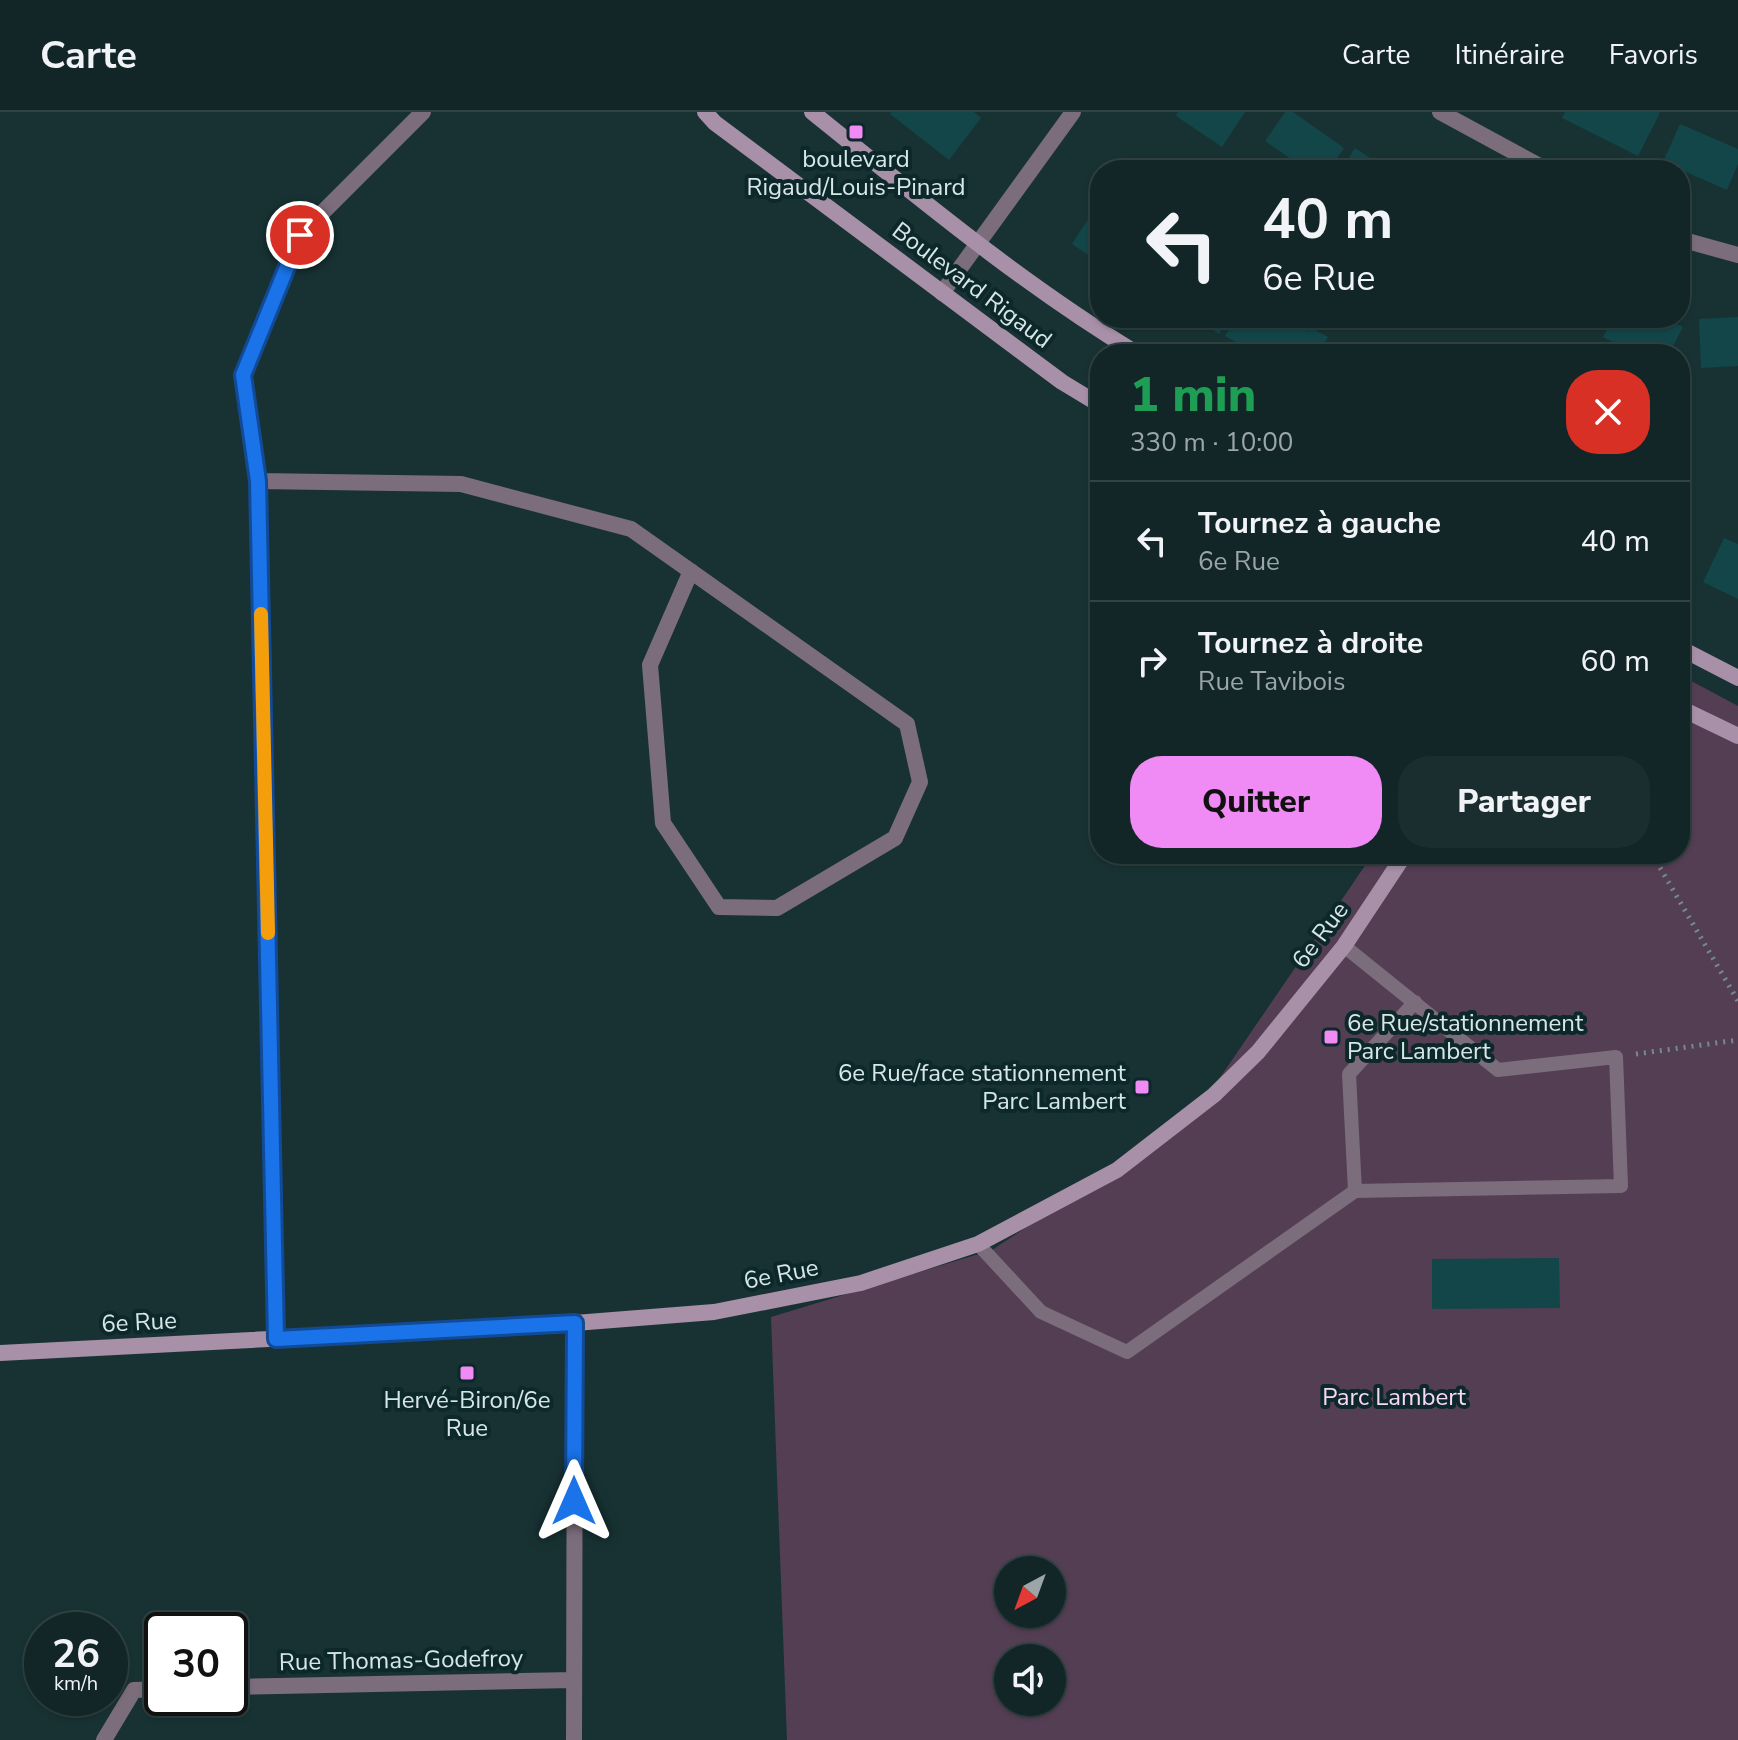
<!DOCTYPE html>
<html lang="fr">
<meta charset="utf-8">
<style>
:root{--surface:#122627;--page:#1b2e2f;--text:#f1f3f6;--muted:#9ca5a7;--line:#314344;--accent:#f08bf5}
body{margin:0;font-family:"Nunito Sans",sans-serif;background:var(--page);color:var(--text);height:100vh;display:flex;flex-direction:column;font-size:30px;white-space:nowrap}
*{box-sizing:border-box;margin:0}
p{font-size:26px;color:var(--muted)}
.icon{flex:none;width:44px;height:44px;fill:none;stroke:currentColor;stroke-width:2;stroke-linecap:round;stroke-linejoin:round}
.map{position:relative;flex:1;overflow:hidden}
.details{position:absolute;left:1090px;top:232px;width:600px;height:520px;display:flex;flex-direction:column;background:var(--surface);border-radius:32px;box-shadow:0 2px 6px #0004,0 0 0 2px var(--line)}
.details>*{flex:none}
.top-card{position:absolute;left:1090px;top:48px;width:600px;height:168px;border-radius:32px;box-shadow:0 2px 6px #0004,0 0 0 2px var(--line);background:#122627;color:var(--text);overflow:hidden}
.needle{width:52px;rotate:221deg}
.fabs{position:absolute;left:994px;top:1444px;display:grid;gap:16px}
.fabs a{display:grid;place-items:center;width:72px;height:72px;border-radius:50%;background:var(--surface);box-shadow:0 2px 6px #0004,0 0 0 2px var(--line);font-size:40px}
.speed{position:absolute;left:24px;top:1500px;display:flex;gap:16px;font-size:40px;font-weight:700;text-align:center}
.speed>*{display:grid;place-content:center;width:104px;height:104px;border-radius:50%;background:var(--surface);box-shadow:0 2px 6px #0004,0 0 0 2px var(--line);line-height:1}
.speed small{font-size:20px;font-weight:400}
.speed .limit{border:4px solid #111;border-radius:12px;background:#fff;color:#111}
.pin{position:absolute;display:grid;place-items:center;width:68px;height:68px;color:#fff;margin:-34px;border:4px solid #fff;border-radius:50%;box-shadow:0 2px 8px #0007}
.me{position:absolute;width:88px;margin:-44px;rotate:0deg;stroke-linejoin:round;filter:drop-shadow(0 0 6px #0008)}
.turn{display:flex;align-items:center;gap:28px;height:168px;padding:0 40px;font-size:36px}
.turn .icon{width:104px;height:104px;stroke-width:2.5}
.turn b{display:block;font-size:56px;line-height:68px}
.round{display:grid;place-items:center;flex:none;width:84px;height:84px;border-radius:32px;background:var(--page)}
.headline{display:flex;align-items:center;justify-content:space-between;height:136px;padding:0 40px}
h1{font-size:48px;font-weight:800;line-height:60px;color:#1e9e55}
.action{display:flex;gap:16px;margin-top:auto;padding:16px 40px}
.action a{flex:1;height:92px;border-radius:32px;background:var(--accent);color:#111;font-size:32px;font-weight:800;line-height:92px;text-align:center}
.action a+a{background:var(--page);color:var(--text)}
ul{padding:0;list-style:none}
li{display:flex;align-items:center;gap:24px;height:120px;padding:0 40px;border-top:2px solid var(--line)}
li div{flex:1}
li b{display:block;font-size:30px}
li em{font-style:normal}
header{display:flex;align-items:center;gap:48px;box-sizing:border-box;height:112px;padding:0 40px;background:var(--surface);border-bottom:2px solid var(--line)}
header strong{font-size:38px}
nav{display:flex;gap:44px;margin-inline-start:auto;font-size:28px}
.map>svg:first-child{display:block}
.green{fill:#543e54;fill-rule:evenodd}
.building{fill:#134648}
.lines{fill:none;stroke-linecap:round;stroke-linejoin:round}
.path{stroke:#758a8b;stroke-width:5;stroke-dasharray:2 6;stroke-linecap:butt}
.lane{stroke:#7c6d7c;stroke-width:14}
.street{stroke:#7c6d7c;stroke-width:16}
.secondary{stroke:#a890a8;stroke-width:16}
.route-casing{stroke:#114b97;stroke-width:20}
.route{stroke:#1a73e8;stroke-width:14}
.slow{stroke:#f59e0b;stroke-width:14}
.poi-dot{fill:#f08bf5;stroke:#0d282a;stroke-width:3}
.labels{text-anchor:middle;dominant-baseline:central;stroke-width:8;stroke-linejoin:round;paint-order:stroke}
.poi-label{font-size:24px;fill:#d7e6e7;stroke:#0d282a}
.street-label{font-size:24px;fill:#d7e6e7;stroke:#0d282a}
.park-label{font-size:24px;fill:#f8d7f9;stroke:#0d282a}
</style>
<header>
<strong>Carte</strong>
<nav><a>Carte</a><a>Itinéraire</a><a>Favoris</a></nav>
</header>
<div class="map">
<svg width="1738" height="1628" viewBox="0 0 1738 1628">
<rect width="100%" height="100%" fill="#183234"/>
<path class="green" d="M1680,563L1738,594V1628H787L771,1205L992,1138L1193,1005L1373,742H1680ZM1008,1458H1052V1502H1008ZM1008,1546H1052V1590H1008Z"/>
<path class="building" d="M892,0H974L981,6L949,48L890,2Z
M1178,0H1245L1222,35L1176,4Z
M1285,0H1293L1344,36L1329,58H1307L1265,29Z
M1565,0H1658L1660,1L1638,44L1562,6Z
M1680,12L1738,37V52L1727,78L1663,50Z
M1355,36L1388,58H1341Z
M1098,92L1100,93V151L1072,132Z
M1738,205V254L1701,256L1699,207Z
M1193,206H1229L1219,222Z
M1236,206H1286L1308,219L1310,215L1328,225L1318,242H1257L1225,224Z
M1558,206H1583L1578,216Z
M1613,206H1666L1683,215L1669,242H1636L1603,225Z
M1333,234L1350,242H1329Z
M1724,426L1738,432V487L1703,470Z
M1559,1146L1560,1196L1432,1197V1147Z"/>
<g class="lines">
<path class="path" d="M1652,742L1738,889
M1636,942L1738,928"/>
<path class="lane" d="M1344,834L1498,958L1616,945L1621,1074L1355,1079L1349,962L1415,890
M978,1132L1041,1200L1127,1240L1355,1079"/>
<path class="street" d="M1440,0L1547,58
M1680,127L1738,143
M942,181L1073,0
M258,369L461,372L631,417L907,612L920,670L895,726L777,796L719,795L663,711L650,553L691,459
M276,1227L258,369L243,263L300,123L423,0
M230,1575L573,1568
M104,1628L134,1578L162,1577
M574,1628L575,1211"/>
<path class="secondary" d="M705,0L715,11L1062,270L1100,293
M812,0C918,85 1022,172 1138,242
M1680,536L1738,566
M1680,596L1738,624
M0,1241L575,1211L714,1200L861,1171L978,1132L1117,1058L1214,983L1258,940L1344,834L1405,742"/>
</g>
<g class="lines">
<defs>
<path id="route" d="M300,123L243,263L258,369L276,1227L575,1211L574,1389"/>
</defs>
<use href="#route" class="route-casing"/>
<use href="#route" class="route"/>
<path class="slow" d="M261,502L268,821"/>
</g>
<g class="poi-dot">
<rect x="848" y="12" width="16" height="16" rx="4"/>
<rect x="1323" y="917" width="16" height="16" rx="4"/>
<rect x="1134" y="967" width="16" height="16" rx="4"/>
<rect x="459" y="1253" width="16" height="16" rx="4"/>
</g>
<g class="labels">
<g class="poi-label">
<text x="856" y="47">boulevard<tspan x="856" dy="28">Rigaud/Louis-Pinard</tspan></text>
<text x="1347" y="911" text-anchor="start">6e Rue/stationnement<tspan x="1347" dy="28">Parc Lambert</tspan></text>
<text x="1126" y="961" text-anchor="end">6e Rue/face stationnement<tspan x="1126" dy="28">Parc Lambert</tspan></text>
<text x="467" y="1288">Hervé-Biron/6e<tspan x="467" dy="28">Rue</tspan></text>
</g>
<g class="street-label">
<text transform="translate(972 173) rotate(37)">Boulevard Rigaud</text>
<text transform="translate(1320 823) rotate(-53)">6e Rue</text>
<text transform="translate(781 1162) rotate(-11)">6e Rue</text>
<text transform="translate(139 1210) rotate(-3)">6e Rue</text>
<text transform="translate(401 1548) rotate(-1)">Rue Thomas-Godefroy</text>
</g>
<g class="park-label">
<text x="1394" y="1285">Parc Lambert</text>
</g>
</g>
</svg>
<div class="fabs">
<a><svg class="needle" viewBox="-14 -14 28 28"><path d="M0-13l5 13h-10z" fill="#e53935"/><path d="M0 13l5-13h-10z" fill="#9ca5a7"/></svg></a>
<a><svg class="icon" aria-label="sound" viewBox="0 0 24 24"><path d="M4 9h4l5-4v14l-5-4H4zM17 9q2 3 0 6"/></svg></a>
</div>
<div class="speed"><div>26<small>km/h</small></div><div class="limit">30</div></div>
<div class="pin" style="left:300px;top:123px;background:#d93025"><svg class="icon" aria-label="arrive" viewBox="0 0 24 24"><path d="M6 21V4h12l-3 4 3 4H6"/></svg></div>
<svg class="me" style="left:574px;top:1389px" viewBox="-20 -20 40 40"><path d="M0-17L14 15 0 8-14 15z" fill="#1a73e8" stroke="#fff" stroke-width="4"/></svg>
<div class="top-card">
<div class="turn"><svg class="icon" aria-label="left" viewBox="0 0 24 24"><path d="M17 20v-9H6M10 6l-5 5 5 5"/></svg><div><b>40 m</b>6e Rue</div></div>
</div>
<section class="details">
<div class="headline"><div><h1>1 min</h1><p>330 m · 10:00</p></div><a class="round" style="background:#d93025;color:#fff"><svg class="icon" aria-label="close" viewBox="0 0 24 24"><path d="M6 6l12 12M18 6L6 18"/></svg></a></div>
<ul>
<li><svg class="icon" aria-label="left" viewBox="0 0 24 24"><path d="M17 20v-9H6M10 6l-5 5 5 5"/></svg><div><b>Tournez à gauche</b><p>6e Rue</p></div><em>40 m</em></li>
<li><svg class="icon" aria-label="right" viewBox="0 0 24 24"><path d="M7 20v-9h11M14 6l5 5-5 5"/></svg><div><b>Tournez à droite</b><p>Rue Tavibois</p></div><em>60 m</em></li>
</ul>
<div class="action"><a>Quitter</a><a>Partager</a></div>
</section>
</div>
